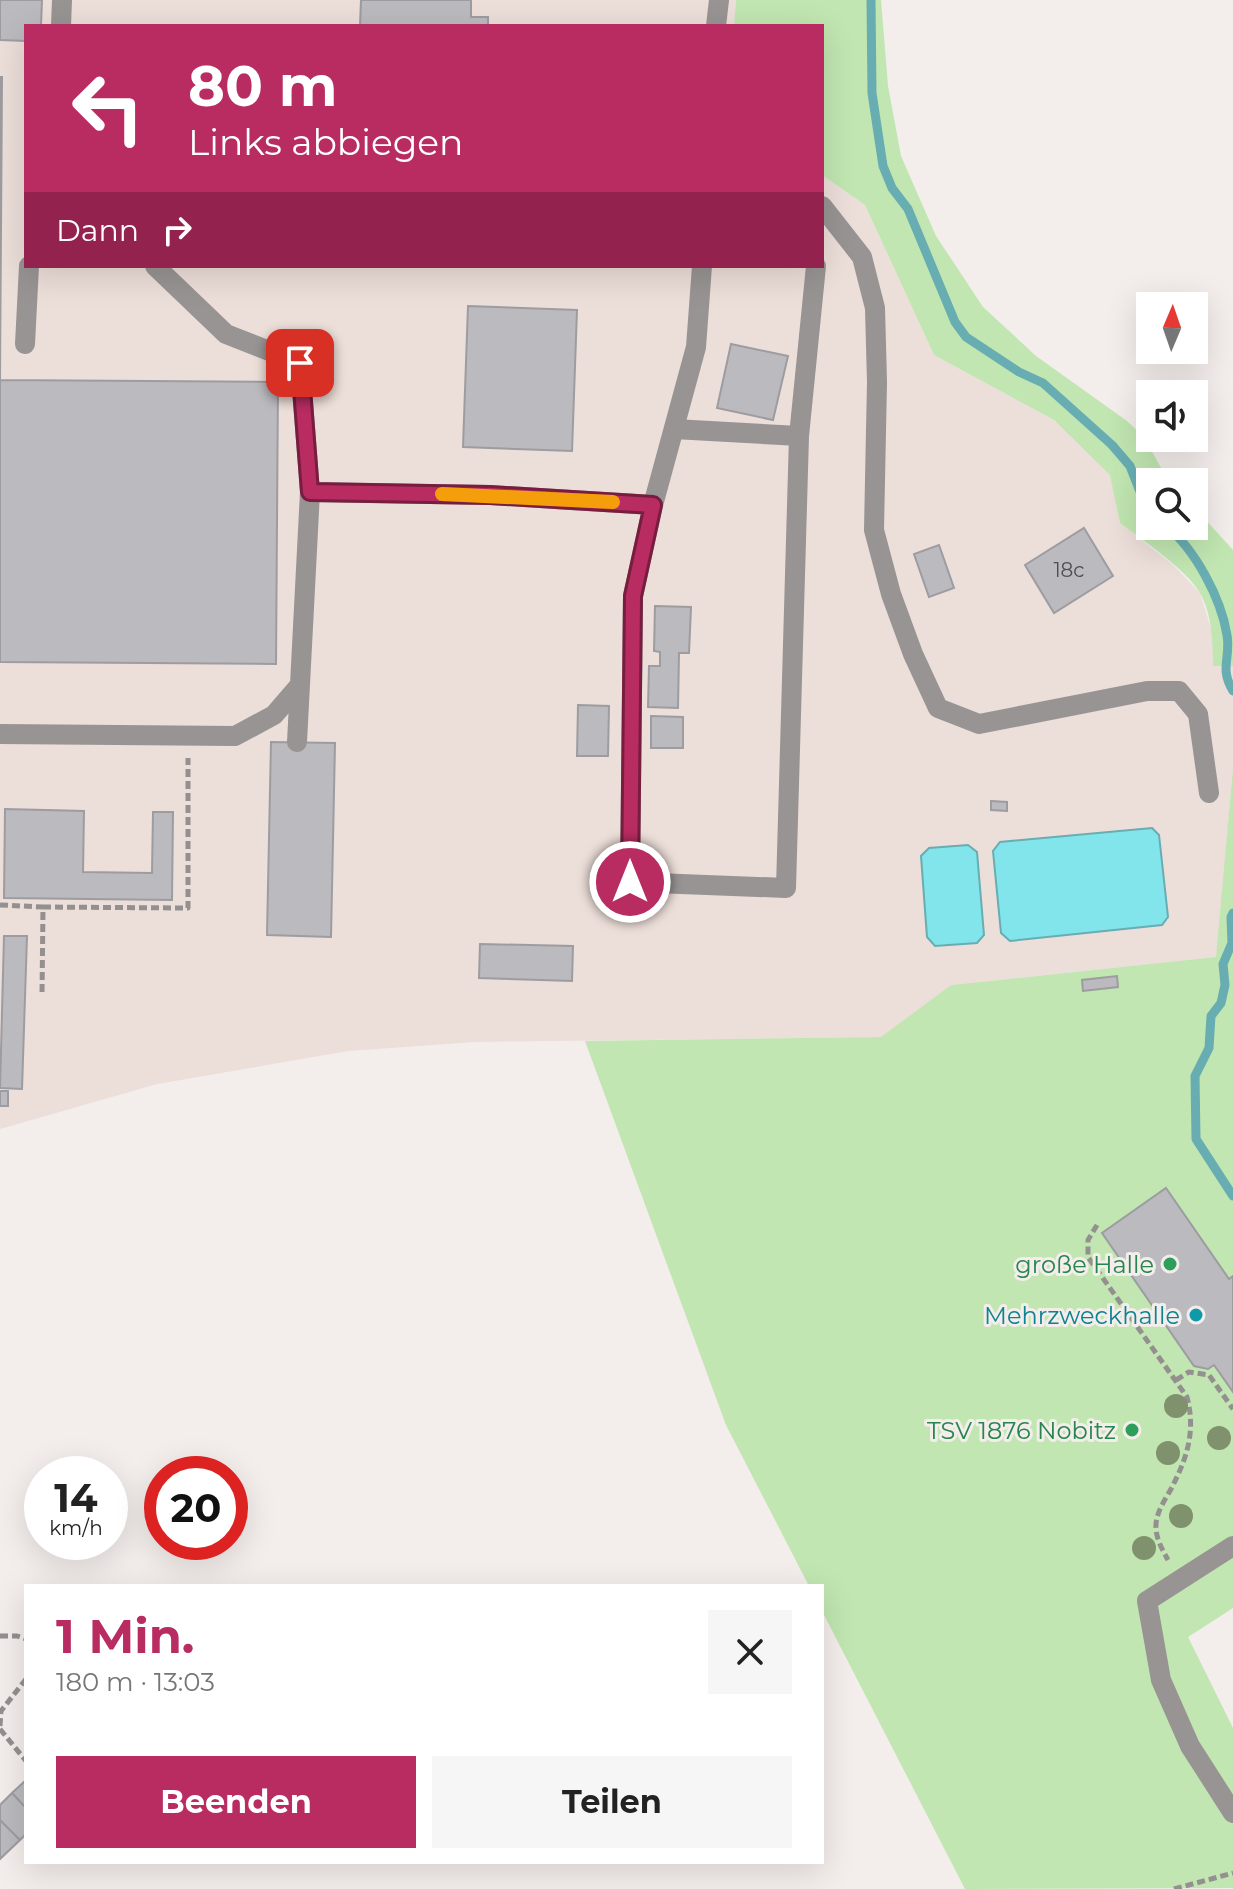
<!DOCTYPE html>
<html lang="de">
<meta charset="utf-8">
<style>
:root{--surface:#fff;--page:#f6f6f6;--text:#222;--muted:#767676;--accent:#b82c62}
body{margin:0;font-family:Montserrat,sans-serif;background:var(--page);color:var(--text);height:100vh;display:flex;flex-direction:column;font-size:30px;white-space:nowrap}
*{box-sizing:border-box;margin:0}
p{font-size:26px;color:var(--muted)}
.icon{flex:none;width:44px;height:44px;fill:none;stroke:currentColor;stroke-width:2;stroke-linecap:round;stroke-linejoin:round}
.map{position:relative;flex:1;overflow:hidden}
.sheet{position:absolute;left:24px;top:1584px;width:800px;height:280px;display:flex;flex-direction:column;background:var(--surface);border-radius:0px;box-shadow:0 8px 32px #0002}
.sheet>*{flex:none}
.guide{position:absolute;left:24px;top:24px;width:800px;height:244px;border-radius:0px;box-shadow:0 8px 32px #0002;background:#b82c62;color:#fff;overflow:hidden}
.needle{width:52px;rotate:2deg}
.tools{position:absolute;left:1136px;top:292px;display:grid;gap:16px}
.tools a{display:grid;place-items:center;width:72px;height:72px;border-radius:0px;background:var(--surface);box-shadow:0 8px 32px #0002;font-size:40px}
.speed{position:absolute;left:24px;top:1456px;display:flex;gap:16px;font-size:40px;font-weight:700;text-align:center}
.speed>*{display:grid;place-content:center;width:104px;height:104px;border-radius:50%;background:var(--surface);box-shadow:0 8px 32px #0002;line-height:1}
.speed small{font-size:20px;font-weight:400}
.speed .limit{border:12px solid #d22;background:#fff;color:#111}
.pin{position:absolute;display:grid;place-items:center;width:68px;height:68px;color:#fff;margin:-34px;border-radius:16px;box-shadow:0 4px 12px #0006}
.me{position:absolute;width:88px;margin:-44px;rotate:0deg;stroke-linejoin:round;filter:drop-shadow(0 0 6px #0008)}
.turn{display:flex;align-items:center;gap:28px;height:168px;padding:0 32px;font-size:36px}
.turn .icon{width:104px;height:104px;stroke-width:2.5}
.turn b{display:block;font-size:56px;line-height:68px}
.then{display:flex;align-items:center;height:76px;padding:0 32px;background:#0003;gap:16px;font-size:30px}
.round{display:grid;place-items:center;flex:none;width:84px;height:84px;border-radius:0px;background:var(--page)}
.head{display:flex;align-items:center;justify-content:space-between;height:136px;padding:0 32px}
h1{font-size:48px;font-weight:700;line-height:60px;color:var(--accent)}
.action{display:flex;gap:16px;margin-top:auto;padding:16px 32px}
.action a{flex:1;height:92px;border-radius:0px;background:var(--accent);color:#fff;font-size:32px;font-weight:700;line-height:92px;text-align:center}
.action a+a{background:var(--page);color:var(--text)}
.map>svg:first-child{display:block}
.built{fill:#ecded8}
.green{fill:#c1e6b1}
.water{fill:#82e5ec;stroke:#68adb2;stroke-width:2}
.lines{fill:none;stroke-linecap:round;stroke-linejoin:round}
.stream{stroke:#68adb2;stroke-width:9}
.building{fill:#bbbabf;stroke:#9d9ca1;stroke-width:2}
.path{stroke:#94908f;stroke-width:5;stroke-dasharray:8 4;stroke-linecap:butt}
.minor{stroke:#979493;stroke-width:20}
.tree{fill:#7f916d}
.route-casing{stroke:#781d40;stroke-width:20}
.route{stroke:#b82c62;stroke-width:14}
.slow{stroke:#f59e0b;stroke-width:14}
.leisure-dot{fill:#2e9e5b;stroke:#f3edeb;stroke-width:3}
.culture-dot{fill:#0f9aa8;stroke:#f3edeb;stroke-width:3}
.labels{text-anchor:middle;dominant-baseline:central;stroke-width:6;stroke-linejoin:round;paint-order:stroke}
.number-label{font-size:20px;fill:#504f4f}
.leisure-label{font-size:24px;fill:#27864d;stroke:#f3edeb;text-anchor:end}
.culture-label{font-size:24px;fill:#0d838f;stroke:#f3edeb;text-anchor:end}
</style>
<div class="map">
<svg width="1233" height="1889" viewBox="0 0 1233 1889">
<rect width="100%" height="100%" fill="#f3edeb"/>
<path class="built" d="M0,0H736L734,26H26V266H822V175L865,205L934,355L1054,420L1111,475L1120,523L1173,565L1200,593L1213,635V665L1233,666V768L1217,957L951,985L882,1037L474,1042L348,1051L157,1084L0,1129Z"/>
<path class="green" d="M736,0H881L888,86L901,156L936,236L983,307L1036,356L1127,421L1144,437L1164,473L1171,482H1150V526H1194V507L1233,550V666H1213C1213,642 1212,614 1200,593C1186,569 1142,540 1120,523L1110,475L1054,420L934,355L865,205L822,175V26H734Z
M1233,768V1608L1188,1637L1233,1728V1888L965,1889L822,1611V1586H809L726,1425L585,1041L881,1037L951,985L1216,957Z"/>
<path class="water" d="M1152,828L1159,835L1168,917L1162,925L1010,941L1001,933L993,851L1000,842Z
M968,845L977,852L984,935L977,943L935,946L927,937L921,856L929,848Z"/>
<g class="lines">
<path class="stream" d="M871,0L872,93L883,166L892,188L908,209L955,322L966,337L1019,372L1043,383L1112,445L1130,466L1145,504L1150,510
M1166,526C1195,549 1221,598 1227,635C1231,658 1219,668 1233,691
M1233,913L1231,917L1232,943L1223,964L1225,985L1221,1003L1211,1016L1209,1048L1195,1076L1196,1139L1233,1196"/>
</g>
<path class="building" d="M0,0H42L41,26H26V41L0,40Z
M361,0H471V17H488V26H360Z
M0,77H2L0,380L278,382L276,664L0,662Z
M468,306L577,310L572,451L463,447Z
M731,344L788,356L773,420L717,408Z
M1084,528L1113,576L1054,613L1025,565Z
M939,545L954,588L929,597L914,554Z
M655,606L691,607L689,653H679L678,708L648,707L649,666H660V652L654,651Z
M578,705L609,706L608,756H577Z
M651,716L683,717V748H651Z
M271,742L335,743L331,937L267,935Z
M991,801L1007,802V811L991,810Z
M5,809L84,811L83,872L152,873L153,812H173L172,900L4,898Z
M4,936H27L22,1089L0,1088Z
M480,944L573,946L572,981L479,978Z
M1117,976L1118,987L1083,991L1082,980Z
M0,1091H8V1106H0Z
M1166,1188L1229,1279L1233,1276V1392L1214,1365L1208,1369L1194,1366L1102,1233Z
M26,1780V1808L12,1793Z
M12,1793L26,1808V1834L20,1840L0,1820V1805Z
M0,1820L20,1840L0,1859Z"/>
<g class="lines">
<path class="path" d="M0,905L43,907L42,995
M43,907L188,908V758
M1097,1225L1088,1240V1257L1187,1397C1196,1432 1187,1458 1171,1489C1165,1500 1157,1511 1156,1524C1155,1537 1162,1549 1168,1560
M1176,1380L1189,1372L1209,1375L1233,1409
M0,1636H17L26,1639
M0,1726L1,1711L26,1679
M0,1729L26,1761
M1174,1889L1233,1873"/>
<path class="minor" d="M61,26L62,0
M716,26L719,0
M822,206L862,257L875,308L877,382L874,530L891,594L913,654L938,708L979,724L1147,691H1179L1198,714L1209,793
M155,266L226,334L300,363L310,492L297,742
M702,266L696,347L653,505L633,596L630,882L786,888L799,436
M25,344L29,266
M674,429L799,436L816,266
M310,492L490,495L653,505
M0,734L235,736L274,715L299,686
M1233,1546L1147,1601L1161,1680L1190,1746L1233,1813"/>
</g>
<g class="tree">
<circle cx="1176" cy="1406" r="12"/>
<circle cx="1219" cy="1438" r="12"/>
<circle cx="1168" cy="1453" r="12"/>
<circle cx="1181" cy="1516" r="12"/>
<circle cx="1144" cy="1548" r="12"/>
</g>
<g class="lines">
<defs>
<path id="route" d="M300,363L310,492L490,495L653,505L633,596L630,882"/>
</defs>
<use href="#route" class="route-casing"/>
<use href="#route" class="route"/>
<path class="slow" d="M442,494L613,502"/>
</g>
<g class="leisure-dot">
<circle cx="1170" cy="1264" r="8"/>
<circle cx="1132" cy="1430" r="8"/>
</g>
<circle class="culture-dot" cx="1196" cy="1315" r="8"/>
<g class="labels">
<g class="number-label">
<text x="1069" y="570">18c</text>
</g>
<g class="leisure-label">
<text x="1154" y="1264">große Halle</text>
<text x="1116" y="1430">TSV 1876 Nobitz</text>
</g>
<g class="culture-label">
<text x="1180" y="1315">Mehrzweckhalle</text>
</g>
</g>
</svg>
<div class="tools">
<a><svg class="needle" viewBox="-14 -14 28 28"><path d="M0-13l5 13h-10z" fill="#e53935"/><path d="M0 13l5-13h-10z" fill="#767676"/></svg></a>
<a><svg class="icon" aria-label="sound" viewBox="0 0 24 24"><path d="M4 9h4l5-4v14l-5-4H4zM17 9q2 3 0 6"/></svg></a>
<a><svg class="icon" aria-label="search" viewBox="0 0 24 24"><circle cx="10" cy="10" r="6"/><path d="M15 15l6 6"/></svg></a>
</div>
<div class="speed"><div>14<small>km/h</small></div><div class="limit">20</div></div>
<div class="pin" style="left:300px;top:363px;background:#d93025"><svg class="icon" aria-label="arrive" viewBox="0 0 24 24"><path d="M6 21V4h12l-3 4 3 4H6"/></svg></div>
<svg class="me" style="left:630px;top:882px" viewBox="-20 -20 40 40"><circle r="17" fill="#b82c62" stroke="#fff" stroke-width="3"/><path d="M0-11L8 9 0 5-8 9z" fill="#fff"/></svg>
<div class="guide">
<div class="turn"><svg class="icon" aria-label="left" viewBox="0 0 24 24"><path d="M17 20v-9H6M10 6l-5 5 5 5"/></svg><div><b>80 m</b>Links abbiegen</div></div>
<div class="then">Dann<svg class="icon" aria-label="right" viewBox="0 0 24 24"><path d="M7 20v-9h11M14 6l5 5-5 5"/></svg></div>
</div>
<section class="sheet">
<div class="head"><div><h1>1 Min.</h1><p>180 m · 13:03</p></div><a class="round"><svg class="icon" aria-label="close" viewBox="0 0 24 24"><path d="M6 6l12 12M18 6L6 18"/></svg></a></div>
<div class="action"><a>Beenden</a><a>Teilen</a></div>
</section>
</div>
